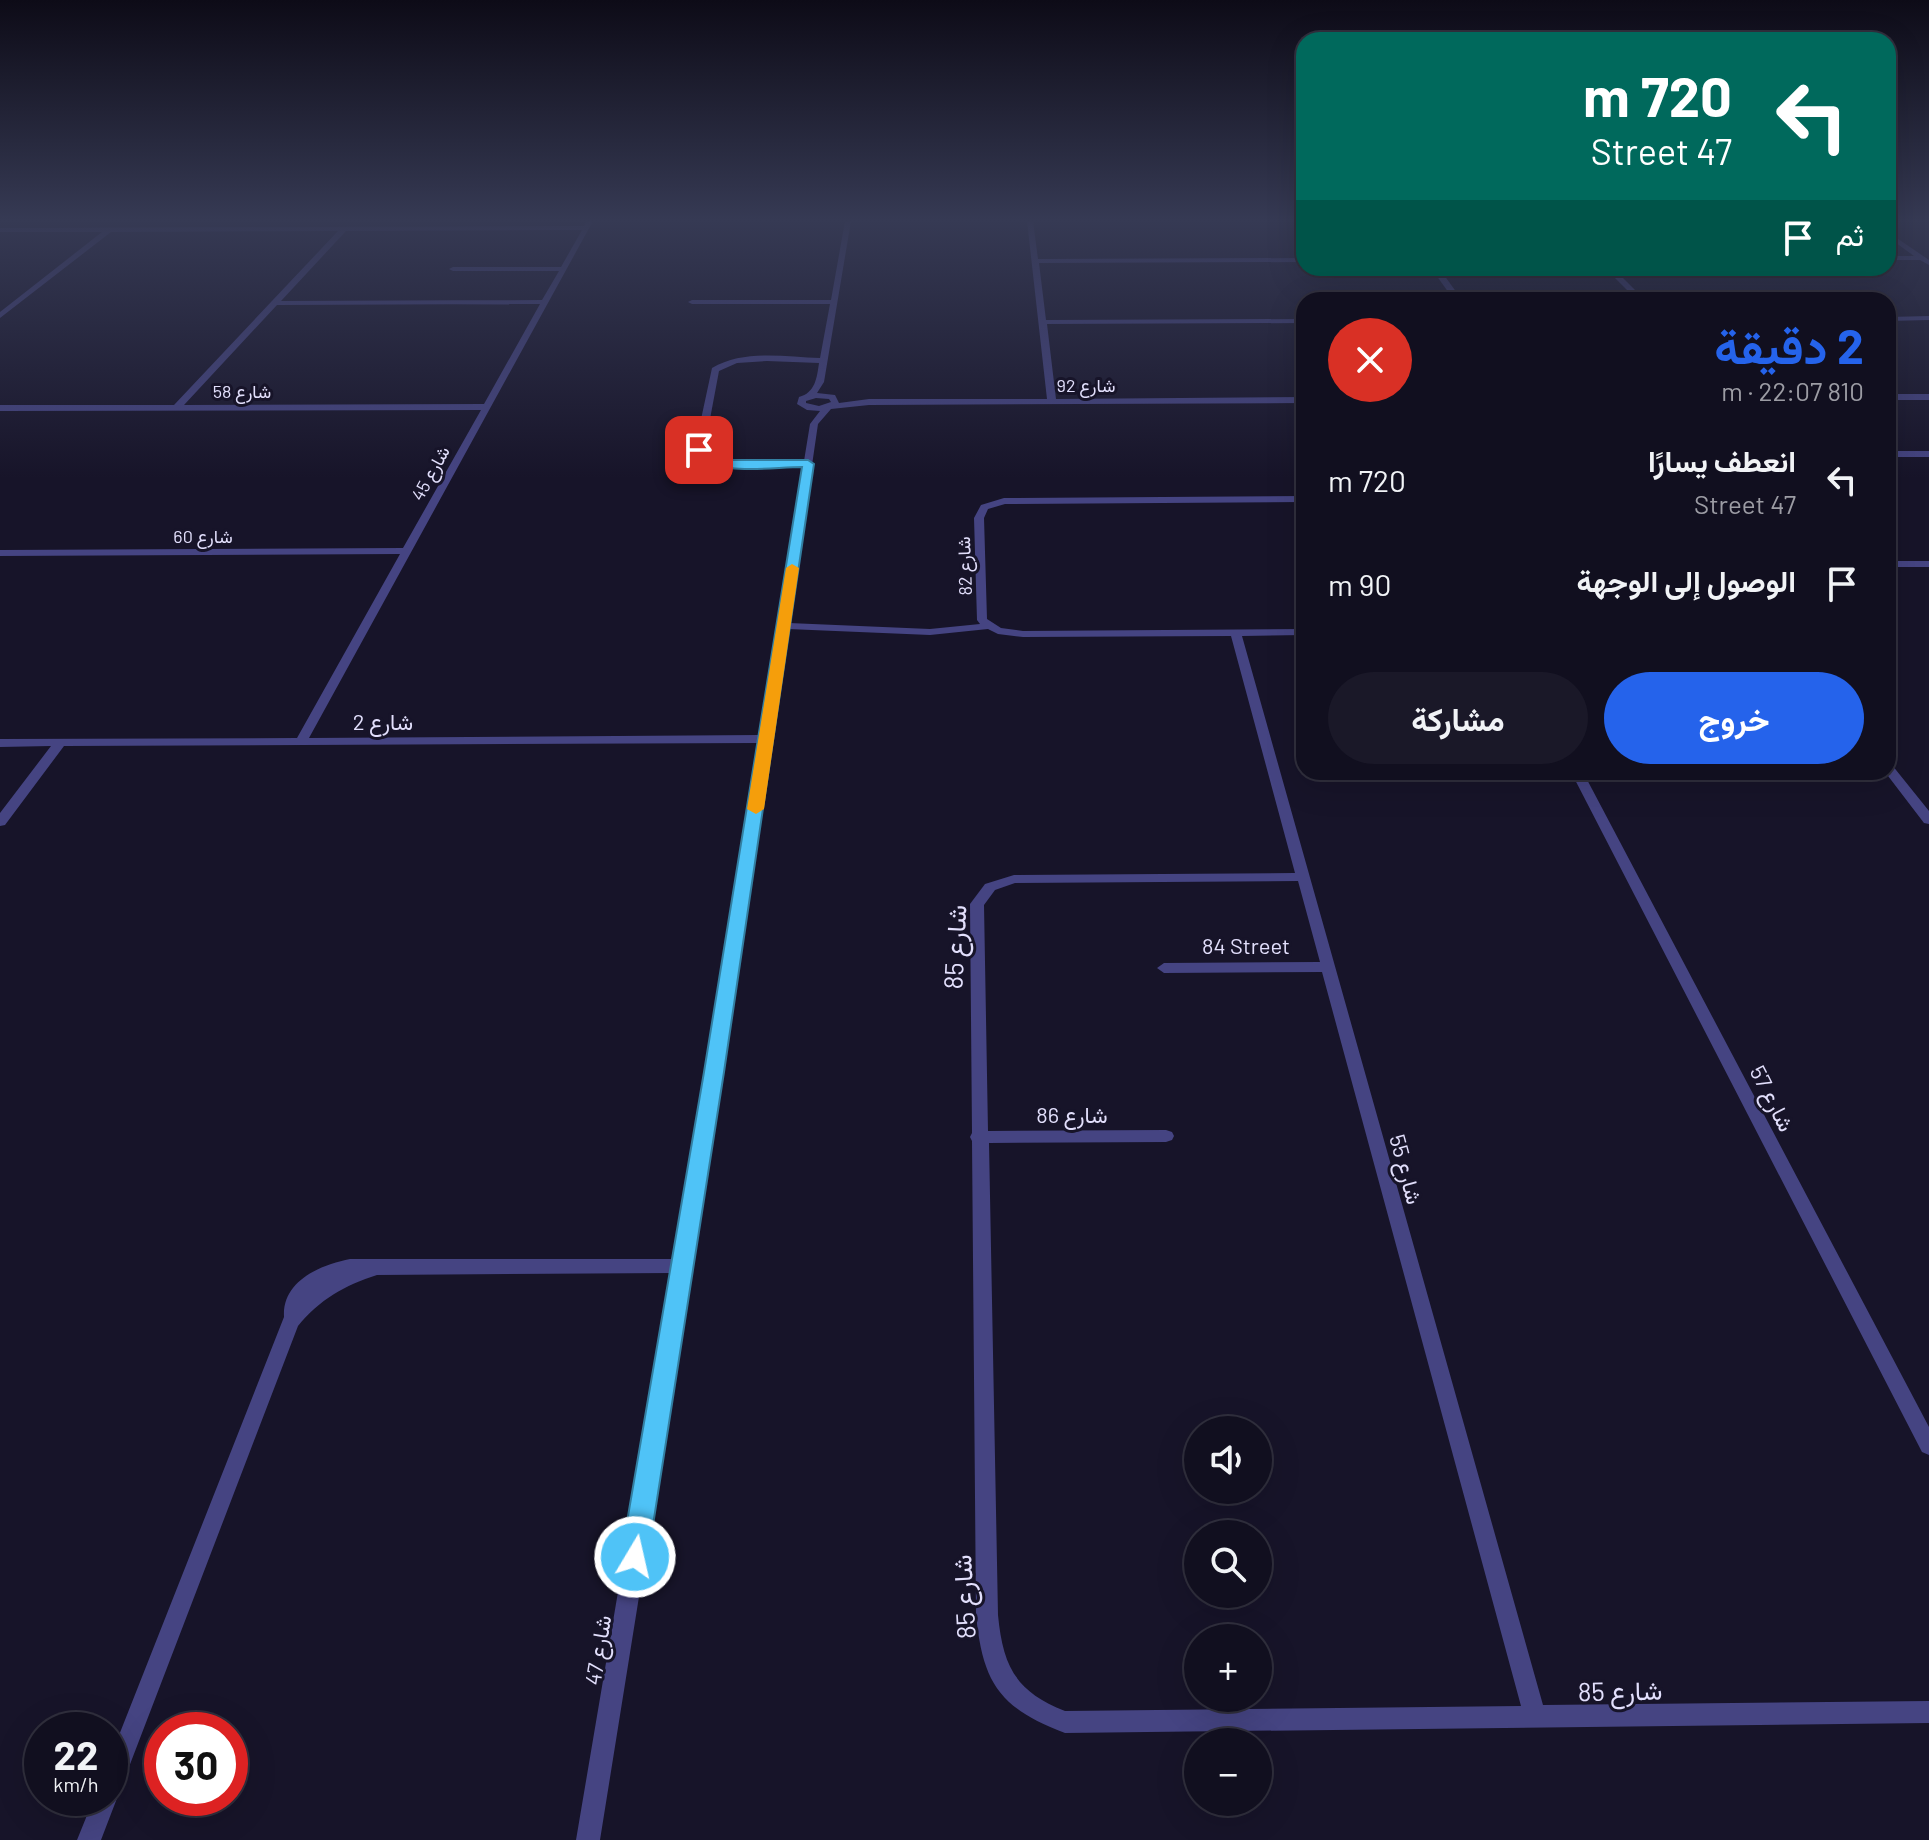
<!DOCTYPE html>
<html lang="ar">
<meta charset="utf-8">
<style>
:root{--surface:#110f1f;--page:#1a1828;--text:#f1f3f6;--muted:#9c9ca4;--line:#302f3d;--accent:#2563eb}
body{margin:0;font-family:Barlow,Vazirmatn,sans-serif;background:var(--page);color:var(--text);direction:rtl;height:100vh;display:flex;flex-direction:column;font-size:30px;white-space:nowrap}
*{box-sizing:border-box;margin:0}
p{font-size:26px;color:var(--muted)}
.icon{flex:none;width:44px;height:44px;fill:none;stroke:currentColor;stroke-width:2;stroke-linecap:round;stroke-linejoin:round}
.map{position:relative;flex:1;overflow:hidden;direction:ltr}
.details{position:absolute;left:1296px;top:292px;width:600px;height:488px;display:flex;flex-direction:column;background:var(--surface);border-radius:24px;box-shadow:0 8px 32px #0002,0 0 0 2px var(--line);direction:rtl}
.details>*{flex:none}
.top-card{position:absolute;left:1296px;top:32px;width:600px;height:244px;border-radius:24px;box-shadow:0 8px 32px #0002,0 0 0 2px var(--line);direction:rtl;background:#00695c;color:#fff;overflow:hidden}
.tools{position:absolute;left:1184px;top:1416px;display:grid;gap:16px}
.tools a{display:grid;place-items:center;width:88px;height:88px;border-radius:50%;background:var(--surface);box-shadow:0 8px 32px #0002,0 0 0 2px var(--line);font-size:40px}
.speed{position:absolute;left:24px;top:1712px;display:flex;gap:16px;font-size:40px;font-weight:700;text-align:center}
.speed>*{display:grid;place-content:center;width:104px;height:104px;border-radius:50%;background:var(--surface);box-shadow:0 8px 32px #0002,0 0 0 2px var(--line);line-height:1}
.speed small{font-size:20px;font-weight:400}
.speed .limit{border:12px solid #d22;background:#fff;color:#111}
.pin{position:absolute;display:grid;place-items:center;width:68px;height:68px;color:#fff;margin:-34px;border-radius:16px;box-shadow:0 4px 12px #0006}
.me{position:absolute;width:88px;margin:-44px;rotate:9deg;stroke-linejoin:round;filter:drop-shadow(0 0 6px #0008)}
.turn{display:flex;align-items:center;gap:28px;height:168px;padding:0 32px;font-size:36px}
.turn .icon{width:104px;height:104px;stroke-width:2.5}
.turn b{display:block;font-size:56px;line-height:68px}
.then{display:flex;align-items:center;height:76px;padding:0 32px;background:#0003;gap:16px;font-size:30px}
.round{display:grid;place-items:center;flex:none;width:84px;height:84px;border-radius:42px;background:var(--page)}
.head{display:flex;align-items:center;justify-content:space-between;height:136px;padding:0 32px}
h1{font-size:48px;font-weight:700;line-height:60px;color:var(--accent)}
.button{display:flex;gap:16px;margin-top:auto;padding:16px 32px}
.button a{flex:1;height:92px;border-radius:48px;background:var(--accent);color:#fff;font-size:32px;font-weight:700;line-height:92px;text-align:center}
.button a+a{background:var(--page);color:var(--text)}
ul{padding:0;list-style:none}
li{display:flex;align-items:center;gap:24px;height:104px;padding:0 32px}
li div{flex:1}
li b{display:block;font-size:30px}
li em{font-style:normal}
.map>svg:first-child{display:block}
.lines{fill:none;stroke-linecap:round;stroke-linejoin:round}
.street{fill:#454482;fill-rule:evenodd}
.route{fill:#4fc3f7;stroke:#337fa1;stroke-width:2}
.slow{fill:#f59e0b}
.labels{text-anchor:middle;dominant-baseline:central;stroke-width:6;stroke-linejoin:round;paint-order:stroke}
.far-street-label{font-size:18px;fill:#e2dffc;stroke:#171429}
.street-label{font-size:22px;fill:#e2dffc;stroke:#171429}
.near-street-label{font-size:26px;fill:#e2dffc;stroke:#171429}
</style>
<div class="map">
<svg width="1929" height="1840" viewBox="0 0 1929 1840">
<rect width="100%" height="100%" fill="#171429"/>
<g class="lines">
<path class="street" d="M587,221H593L309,738L760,735L803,467C768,467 722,476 694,452L712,368C744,349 785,357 820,358L830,304H692L688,302L692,300H831L845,221H851L824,382L817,393L835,395L839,403L869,399H1047L1027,221H1033L1038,259L1304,258V262L1039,263L1046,320L1304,319V323L1047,324L1056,399L1304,397V403L869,405L831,409L818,424L789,623L930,629L980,624L977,620L974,518L981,505L1004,498L1304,496V502L1005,504L988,509L984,518L987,619L1001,628L1023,631L1304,629V635L1242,636L1543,1705L1929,1701V1723L1065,1733C1000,1708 983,1684 976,1615L972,1141L970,1137L972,1133L970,904L985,884L1014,875L1295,873L1231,636L1023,637L998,634L988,629L930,635L788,629L772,737L773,739L771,742L692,1266L600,1840H576L672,1273L377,1275C345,1285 319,1300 298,1326L101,1840H77L94,1798H110V1758L284,1317C282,1281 320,1265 350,1259H675L758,743L64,746L5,825L0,826V813L51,746L0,747V739L297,738L400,554L0,556V550L403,548L481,410L0,411V405H174L338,231L111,232L0,318V312L102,232H0V228L584,226ZM582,230L561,267H453L449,269L453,271H559L542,300L281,301L346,231ZM540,304L484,404L184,405L277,305ZM767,361L819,363C817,378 815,393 799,397L797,404L807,410L820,411L810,424L804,461C772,462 731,468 704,451L719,371L737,363ZM816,398L829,399L831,402L819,406L806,403V401ZM1298,881L1320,962L1164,963L1157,968L1164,973L1322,972L1521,1706L1065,1711C1015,1691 1003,1666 998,1615L989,1143L1166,1142L1172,1140L1174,1136L1172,1132L1166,1130L988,1131L984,905L995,890L1015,883Z
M1888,232L1929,260V265L1920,260H1888V256H1914L1888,237Z
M1431,268H1439L1462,300H1454Z
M1605,268H1613L1645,300H1637Z
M1929,316V320L1888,321V317Z
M1888,394H1929V400H1888Z
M1888,451H1929V457H1888Z
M1888,561H1929V567H1888Z
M1888,764L1892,765L1929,811V824L1924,823L1885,772H1888Z
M1571,772H1583L1929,1427V1455L1922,1452Z"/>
</g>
<linearGradient id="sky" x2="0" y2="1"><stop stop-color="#0d0b17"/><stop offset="0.46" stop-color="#363a54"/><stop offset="1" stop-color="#363a54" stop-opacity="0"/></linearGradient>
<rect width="1929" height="478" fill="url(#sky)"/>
<path class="route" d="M699,446L710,457L721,460H808L814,464L724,1072L648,1557L644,1566L635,1570L625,1566L621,1557L704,1072L802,467C769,467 714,478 693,450Z"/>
<path class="slow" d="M792,564L799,568L764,809L756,814L747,809L786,568Z"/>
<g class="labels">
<g class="far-street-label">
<text x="1086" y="385">شارع 92</text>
<text x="242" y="391">شارع 58</text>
<text transform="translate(430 473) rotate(-61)">شارع 45</text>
<text x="203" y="536">شارع 60</text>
<text transform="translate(964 566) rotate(-92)">شارع 82</text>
</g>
<g class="street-label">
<text x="383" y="721">شارع 2</text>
<text x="1246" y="945">84 Street</text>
<text transform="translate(1773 1098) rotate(63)">شارع 57</text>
<text x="1072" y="1114">شارع 86</text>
<text transform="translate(1407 1169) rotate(75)">شارع 55</text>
<text transform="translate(597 1650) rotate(-81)">شارع 47</text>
</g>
<g class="near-street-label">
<text transform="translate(954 947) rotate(-87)">شارع 85</text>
<text transform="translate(963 1597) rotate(-93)">شارع 85</text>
<text transform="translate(1620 1690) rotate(-1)">شارع 85</text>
</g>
</g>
</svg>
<div class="tools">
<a><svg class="icon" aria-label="sound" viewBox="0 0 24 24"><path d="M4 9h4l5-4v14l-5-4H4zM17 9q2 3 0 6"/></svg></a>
<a><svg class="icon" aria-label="search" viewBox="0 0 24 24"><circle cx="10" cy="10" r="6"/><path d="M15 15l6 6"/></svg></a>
<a>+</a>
<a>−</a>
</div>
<div class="speed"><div>22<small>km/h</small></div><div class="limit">30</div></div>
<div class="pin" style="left:699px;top:450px;background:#d93025"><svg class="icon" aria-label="arrive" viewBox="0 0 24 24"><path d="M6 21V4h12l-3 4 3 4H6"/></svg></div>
<svg class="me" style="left:635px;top:1557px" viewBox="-20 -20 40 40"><circle r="17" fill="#4fc3f7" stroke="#fff" stroke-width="3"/><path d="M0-11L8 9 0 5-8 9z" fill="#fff"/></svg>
<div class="top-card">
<div class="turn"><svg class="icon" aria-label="left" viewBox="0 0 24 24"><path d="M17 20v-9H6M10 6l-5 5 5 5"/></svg><div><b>720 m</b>47 Street</div></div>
<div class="then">ثم<svg class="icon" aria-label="arrive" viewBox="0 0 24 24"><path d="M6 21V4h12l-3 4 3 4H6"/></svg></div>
</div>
<section class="details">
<div class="head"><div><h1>2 دقيقة</h1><p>810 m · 22:07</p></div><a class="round" style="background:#d93025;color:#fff"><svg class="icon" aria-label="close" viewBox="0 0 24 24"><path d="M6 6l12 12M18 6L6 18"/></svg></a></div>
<ul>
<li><svg class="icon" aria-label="left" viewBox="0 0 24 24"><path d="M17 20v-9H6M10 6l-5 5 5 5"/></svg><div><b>انعطف يسارًا</b><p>47 Street</p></div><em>720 m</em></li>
<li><svg class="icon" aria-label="arrive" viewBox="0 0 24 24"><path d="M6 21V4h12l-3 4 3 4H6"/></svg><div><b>الوصول إلى الوجهة</b></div><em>90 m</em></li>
</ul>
<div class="button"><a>خروج</a><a>مشاركة</a></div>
</section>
</div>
